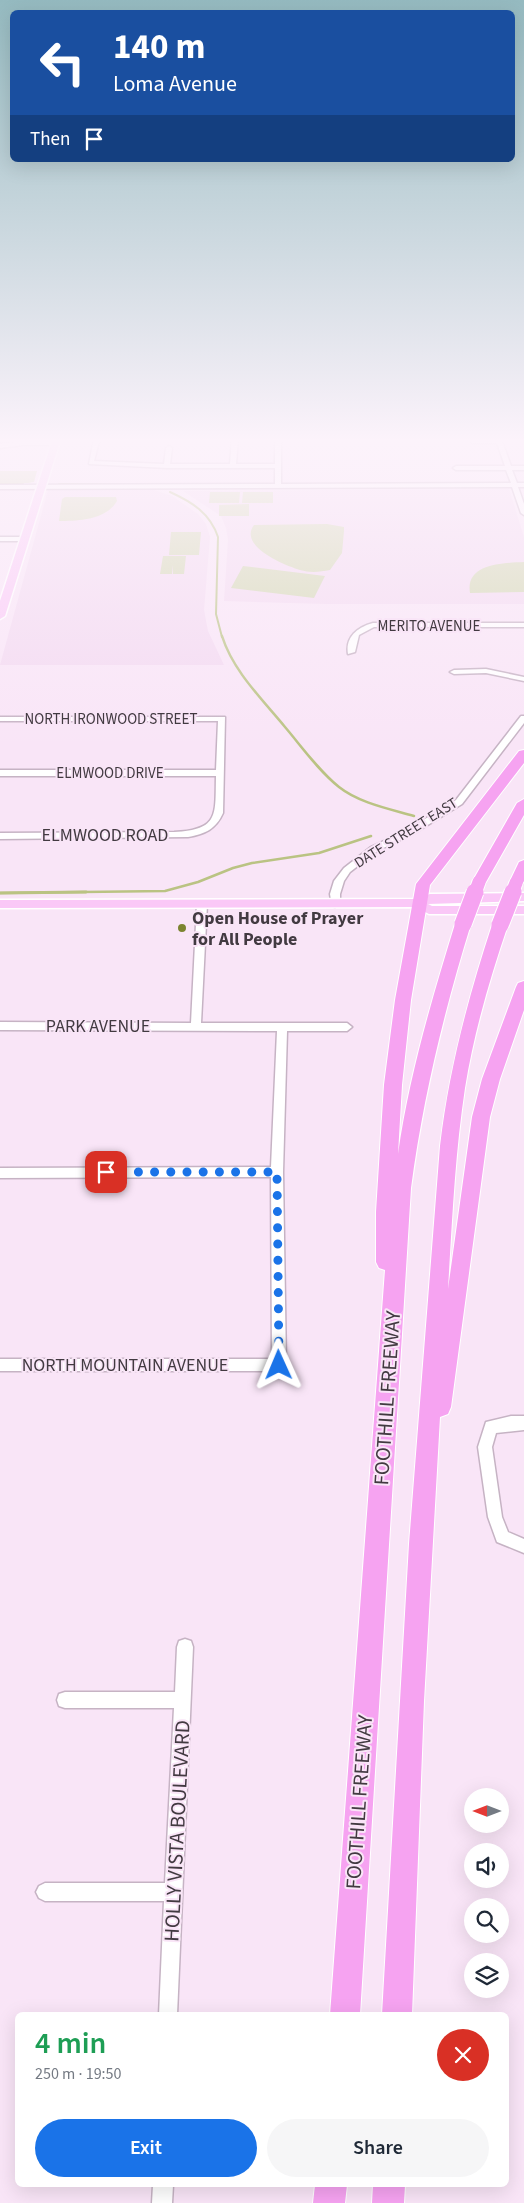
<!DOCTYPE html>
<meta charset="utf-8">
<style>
:root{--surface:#fff;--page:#f6f6f7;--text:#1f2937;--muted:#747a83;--accent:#1a73e8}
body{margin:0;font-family:"Source Sans 3",sans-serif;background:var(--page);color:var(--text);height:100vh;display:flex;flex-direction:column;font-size:19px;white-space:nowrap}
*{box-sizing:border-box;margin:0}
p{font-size:16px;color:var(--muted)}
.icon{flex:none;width:28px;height:28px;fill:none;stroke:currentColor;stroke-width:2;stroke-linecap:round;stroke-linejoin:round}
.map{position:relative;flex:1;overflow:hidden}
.details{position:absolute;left:15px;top:2012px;width:494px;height:175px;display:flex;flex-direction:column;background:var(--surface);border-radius:8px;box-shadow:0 5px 20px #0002}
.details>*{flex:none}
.hud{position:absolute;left:10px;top:10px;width:505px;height:152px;border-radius:8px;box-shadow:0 5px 20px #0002;background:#1a4fa0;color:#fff;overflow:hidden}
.needle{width:32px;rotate:270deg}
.controls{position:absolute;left:464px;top:1788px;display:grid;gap:10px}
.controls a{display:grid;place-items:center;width:45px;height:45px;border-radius:50%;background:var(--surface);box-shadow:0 5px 20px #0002;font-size:25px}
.pin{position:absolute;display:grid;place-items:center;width:42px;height:42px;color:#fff;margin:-21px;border-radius:10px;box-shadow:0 2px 8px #0006}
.me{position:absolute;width:55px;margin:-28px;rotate:359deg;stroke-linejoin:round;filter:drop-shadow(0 0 4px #0008)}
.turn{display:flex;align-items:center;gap:18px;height:105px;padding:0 20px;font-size:22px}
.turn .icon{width:65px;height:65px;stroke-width:2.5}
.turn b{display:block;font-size:35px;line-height:42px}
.then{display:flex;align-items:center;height:48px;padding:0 20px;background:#0003;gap:10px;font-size:19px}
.round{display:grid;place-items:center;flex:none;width:52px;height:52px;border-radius:26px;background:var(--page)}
.summary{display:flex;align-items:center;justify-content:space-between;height:85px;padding:0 20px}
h1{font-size:30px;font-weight:600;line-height:38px;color:#1e9e55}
.button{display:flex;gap:10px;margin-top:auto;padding:10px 20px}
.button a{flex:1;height:58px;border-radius:30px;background:var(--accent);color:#fff;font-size:20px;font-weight:600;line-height:58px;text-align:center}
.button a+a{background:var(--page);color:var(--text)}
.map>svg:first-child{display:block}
.built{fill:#f3d9f1}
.green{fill:#d0d6ae}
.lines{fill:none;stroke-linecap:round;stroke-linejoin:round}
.stream-far2{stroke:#bac383;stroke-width:2}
.stream-far1{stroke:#bac383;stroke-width:2.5}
.stream{stroke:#bac383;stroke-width:3}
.minor-casing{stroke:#c6b3c4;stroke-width:3}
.major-casing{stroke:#fff;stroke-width:3}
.highway-casing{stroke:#fff;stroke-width:2}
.minor{fill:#fff;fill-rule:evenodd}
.major{fill:#fac8f7;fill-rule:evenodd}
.highway{fill:#f6a3f1;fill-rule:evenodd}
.highway-bridge-far1-casing{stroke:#fff;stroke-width:15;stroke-linecap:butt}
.highway-bridge-casing{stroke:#fff;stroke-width:19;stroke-linecap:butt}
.highway-bridge-far1{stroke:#f6a3f1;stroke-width:13}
.highway-bridge{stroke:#f6a3f1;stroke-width:17}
.route{stroke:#1a73e8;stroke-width:9;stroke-dasharray:0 16.2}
.poi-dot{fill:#7c8430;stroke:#f9e5f7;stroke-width:2}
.labels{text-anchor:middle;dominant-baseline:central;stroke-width:4;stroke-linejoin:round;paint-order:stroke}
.far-street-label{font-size:15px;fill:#423a41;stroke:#f9e5f7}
.street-label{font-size:18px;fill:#423a41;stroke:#f9e5f7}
.poi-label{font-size:18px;font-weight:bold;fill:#423a41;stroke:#f9e5f7;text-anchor:start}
.near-street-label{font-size:21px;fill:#423a41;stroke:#f9e5f7}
</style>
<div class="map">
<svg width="524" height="2203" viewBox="0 0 524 2203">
<rect width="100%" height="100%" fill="#f9e5f7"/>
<path class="built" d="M509,489L524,537V604H326L224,601L228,540L226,528L221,516L183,491Z
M48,490H154L172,496L198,514L206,524L210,537L204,610L208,631L224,665H0Z"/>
<path class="green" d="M0,471H37L34,482L28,483H0Z
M210,492H240L239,503H209Z
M243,492H273V503H242Z
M65,497H116L117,501C106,520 78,521 59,521L62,499Z
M249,504V516H219V505Z
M327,524L344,527V531L342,553L330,570C320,572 310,573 300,570C284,565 238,546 254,525Z
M171,532H201L199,555H169Z
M163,556H186L184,574H173V565L172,574H160Z
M524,562V592L470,593C465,563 504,563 524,562Z
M243,566L325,576L314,598L231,588Z"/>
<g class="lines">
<path class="stream-far2" d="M0,484H23
M59,484H159
M170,492C192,502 210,513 218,537L216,614L222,637"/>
<path class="stream-far1" d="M222,636C233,671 262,699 285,727C302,747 318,770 339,787C359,803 390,809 414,816
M0,893L165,891L198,882L233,868L252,863L319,853L371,836"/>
<path class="stream" d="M0,893L86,892"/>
<defs>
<path id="minor" d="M94,438H100L94,461L164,464L166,448L169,446L172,448L170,464H230L232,438H238L236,464H275V438H281V484L511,483L506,470H456L453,468L456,466H505L497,443H473L470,441L473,439L501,438L511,466H524V470H512L517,483H524V487H518L524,504V515L521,513L512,487L0,489V485L275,484V468H167L89,464Z
M23,441H55L58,443L55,445H23L0,448V444Z
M0,537H24L27,539L24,541H0Z
M373,623H524V627H374L359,635L355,652L348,654C345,637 358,627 373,623Z
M486,669L524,677V681L486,673L454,674L450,672L454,670Z
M521,716H524V723L462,804L413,834L377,851L350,872L344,881L340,894V904L335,907L332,906L330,894L334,881L344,868L371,847L407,830L456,800Z
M0,717H225L223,813C216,829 205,834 188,837L0,839V833L174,832C220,830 215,814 216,776H0V770H216L218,721H0Z
M202,901L207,904L201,1023H347L352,1027L347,1031H287L283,1172L286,1365L284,1369L279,1371H0V1359H272L271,1177L0,1178V1168L271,1167L277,1031L0,1030V1022L191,1023L197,904Z
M511,1416H524V1430L496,1433L492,1447L502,1517L508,1532L524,1539V1553L497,1542L488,1517L478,1447L486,1422Z
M185,1639L191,1641L193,1647L177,2015H159L164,1901H45L39,1898L36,1892L39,1886L45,1883H165L174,1708H65L59,1706L57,1700L59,1694L65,1692H175L177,1647L179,1641Z
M153,2185H173L172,2203H152Z"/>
<path id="major" d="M53,438H61L5,616L0,619V601Z
M524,893V901L428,904L432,906H524V914H429L415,907L0,908V900L416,899L430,894Z"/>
<path id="highway" d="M524,750V763L430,885L411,1000L402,1085L398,1154C409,1076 432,999 455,924L458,920H468L471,924C444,1011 423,1098 411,1188L360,2015H330L385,1270L379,1268L376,1262V1212L384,1085L395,1000L416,884L519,751Z
M524,799V815L486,882L484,885H474L472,882L517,803Z
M524,860V881L521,886H511L509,883L519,862Z
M500,920L505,921L508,925C490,978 474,1032 465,1088C455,1154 452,1222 448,1289L472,1117L482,1079L516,987L518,983L524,981V1010L500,1079L490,1117L451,1407L448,1414L440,1417L424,1701L412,2015H382L409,1544L440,1146C449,1070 468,998 492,925L495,921Z
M315,2185H347L345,2203H313Z
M373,2185H405L404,2203H372Z"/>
</defs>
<use href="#minor" class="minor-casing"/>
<use href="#major" class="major-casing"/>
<use href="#highway" class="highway-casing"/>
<use href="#minor" class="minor"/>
<use href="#major" class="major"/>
<use href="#highway" class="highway"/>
<defs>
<path id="highway-bridge-far1" d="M475,893L479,882
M512,893L516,883"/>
<path id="highway-bridge" d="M463,924L475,892
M500,925L513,892"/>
</defs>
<use href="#highway-bridge-far1" class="highway-bridge-far1-casing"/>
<use href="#highway-bridge" class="highway-bridge-casing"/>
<use href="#highway-bridge-far1" class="highway-bridge-far1"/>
<use href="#highway-bridge" class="highway-bridge"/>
</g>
<linearGradient id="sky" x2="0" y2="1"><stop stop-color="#95bac0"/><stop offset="0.59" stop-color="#fcf3fb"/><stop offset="1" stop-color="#fcf3fb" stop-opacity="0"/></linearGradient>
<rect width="524" height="747" fill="url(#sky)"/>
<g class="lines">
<path class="route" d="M106,1172H277L279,1365"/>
</g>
<circle class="poi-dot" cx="182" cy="928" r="5"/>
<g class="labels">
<g class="far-street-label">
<text x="429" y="626">MERITO AVENUE</text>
<text x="111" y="719">NORTH IRONWOOD STREET</text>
<text x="110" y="773">ELMWOOD DRIVE</text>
<text transform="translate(406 833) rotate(-32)">DATE STREET EAST</text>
</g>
<g class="street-label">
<text x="105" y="835">ELMWOOD ROAD</text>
<text x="98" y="1026">PARK AVENUE</text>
<text x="125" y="1365">NORTH MOUNTAIN AVENUE</text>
</g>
<g class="poi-label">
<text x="192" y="918">Open House of Prayer<tspan x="192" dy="21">for All People</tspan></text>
</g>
<g class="near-street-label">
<text transform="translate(387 1398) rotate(-86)">FOOTHILL FREEWAY</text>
<text transform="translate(359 1802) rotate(-86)">FOOTHILL FREEWAY</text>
<text transform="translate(177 1831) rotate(-87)">HOLLY VISTA BOULEVARD</text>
</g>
</g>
</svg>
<div class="controls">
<a><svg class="needle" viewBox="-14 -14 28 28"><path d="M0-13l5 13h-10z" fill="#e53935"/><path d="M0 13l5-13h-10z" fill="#747a83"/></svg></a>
<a><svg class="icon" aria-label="sound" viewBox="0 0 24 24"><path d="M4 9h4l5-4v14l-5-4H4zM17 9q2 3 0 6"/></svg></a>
<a><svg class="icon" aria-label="search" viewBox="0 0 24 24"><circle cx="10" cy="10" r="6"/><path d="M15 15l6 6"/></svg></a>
<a><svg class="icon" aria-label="layers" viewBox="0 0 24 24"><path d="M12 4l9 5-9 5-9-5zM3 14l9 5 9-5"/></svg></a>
</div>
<div class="pin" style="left:106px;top:1172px;background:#d93025"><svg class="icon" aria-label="arrive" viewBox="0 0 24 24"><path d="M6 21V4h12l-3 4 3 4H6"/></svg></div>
<svg class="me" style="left:279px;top:1365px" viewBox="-20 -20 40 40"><path d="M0-17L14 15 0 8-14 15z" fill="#1a73e8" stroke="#fff" stroke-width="4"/></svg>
<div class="hud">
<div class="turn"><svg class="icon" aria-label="left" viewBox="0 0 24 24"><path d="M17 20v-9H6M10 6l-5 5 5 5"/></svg><div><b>140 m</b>Loma Avenue</div></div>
<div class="then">Then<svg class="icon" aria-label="arrive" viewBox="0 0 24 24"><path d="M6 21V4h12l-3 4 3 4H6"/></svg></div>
</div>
<section class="details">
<div class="summary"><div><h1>4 min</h1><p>250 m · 19:50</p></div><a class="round" style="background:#d93025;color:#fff"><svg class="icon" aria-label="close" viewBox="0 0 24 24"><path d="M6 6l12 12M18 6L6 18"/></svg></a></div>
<div class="button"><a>Exit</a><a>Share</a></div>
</section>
</div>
